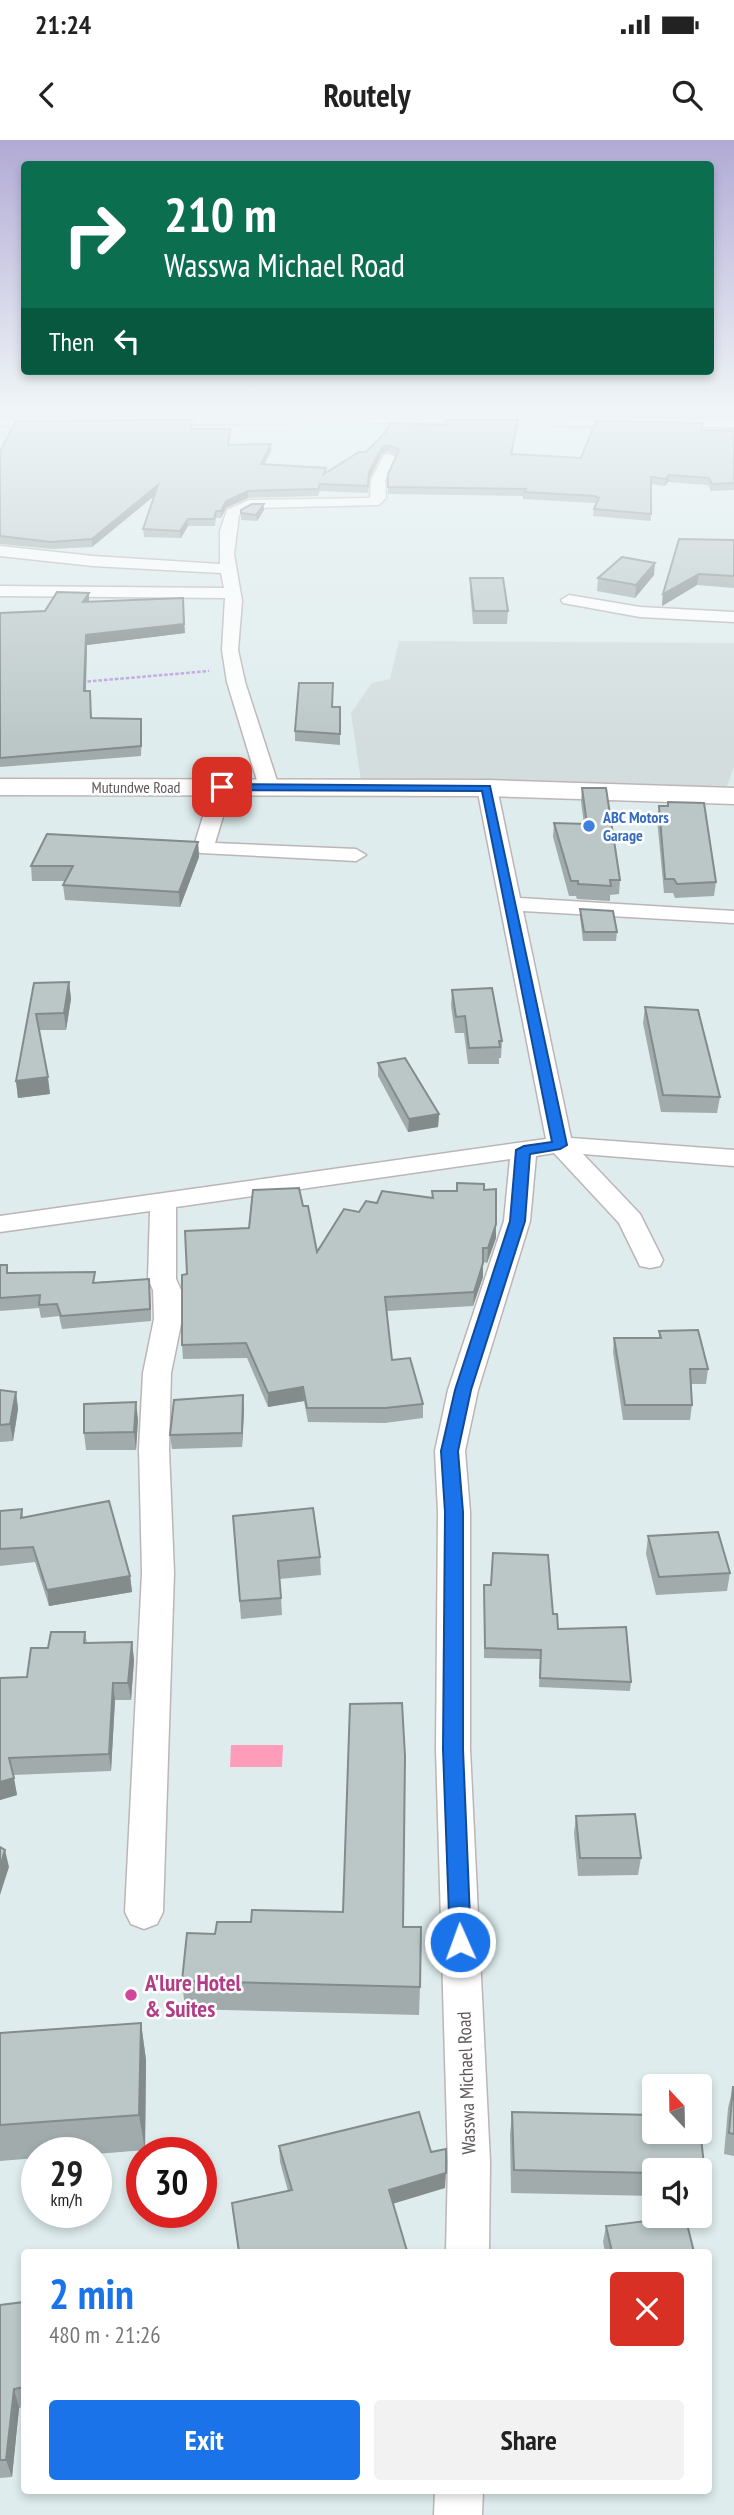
<!DOCTYPE html>
<meta charset="utf-8">
<style>
:root{--surface:#fff;--page:#f2f2f2;--text:#222;--muted:#767676;--accent:#1a73e8}
body{margin:0;font-family:"PT Sans Narrow",sans-serif;background:var(--page);color:var(--text);height:100vh;display:flex;flex-direction:column;font-size:26px;white-space:nowrap}
*{box-sizing:border-box;margin:0}
p{font-size:23px;color:var(--muted)}
.icon{flex:none;width:38px;height:38px;fill:none;stroke:currentColor;stroke-width:2;stroke-linecap:round;stroke-linejoin:round}
.map{position:relative;flex:1;overflow:hidden}
.details{position:absolute;left:21px;top:2109px;width:691px;height:245px;display:flex;flex-direction:column;background:var(--surface);border-radius:7px;box-shadow:0 4px 10px #0003}
.details>*{flex:none}
.top-card{position:absolute;left:21px;top:21px;width:693px;height:214px;border-radius:7px;box-shadow:0 4px 10px #0003;background:#0b6e4f;color:#fff;overflow:hidden}
.needle{width:46px;rotate:338deg}
.tools{position:absolute;left:642px;top:1934px;display:grid;gap:14px}
.tools a{display:grid;place-items:center;width:70px;height:70px;border-radius:7px;background:var(--surface);box-shadow:0 4px 10px #0003;font-size:35px}
.speed{position:absolute;left:21px;top:1997px;display:flex;gap:14px;font-size:35px;font-weight:700;text-align:center}
.speed>*{display:grid;place-content:center;width:91px;height:91px;border-radius:50%;background:var(--surface);box-shadow:0 4px 10px #0003;line-height:1}
.speed small{font-size:18px;font-weight:400}
.speed .limit{border:10px solid #d22;background:#fff;color:#111}
.pin{position:absolute;display:grid;place-items:center;width:60px;height:60px;color:#fff;margin:-30px;border-radius:14px;box-shadow:0 4px 10px #0006}
.me{position:absolute;width:77px;margin:-38px;rotate:358deg;stroke-linejoin:round;filter:drop-shadow(0 0 5px #0008)}
.turn{display:flex;align-items:center;gap:24px;height:147px;padding:0 28px;font-size:32px}
.turn .icon{width:91px;height:91px;stroke-width:2.5}
.turn b{display:block;font-size:49px;line-height:60px}
.then{display:flex;align-items:center;height:66px;padding:0 28px;background:#0003;gap:14px;font-size:26px}
.round{display:grid;place-items:center;flex:none;width:74px;height:74px;border-radius:7px;background:var(--page)}
.summary{display:flex;align-items:center;justify-content:space-between;height:119px;padding:0 28px}
h1{font-size:42px;font-weight:700;line-height:52px;color:var(--accent)}
.button{display:flex;gap:14px;margin-top:auto;padding:14px 28px}
.button a{flex:1;height:80px;border-radius:7px;background:var(--accent);color:#fff;font-size:28px;font-weight:700;line-height:80px;text-align:center}
.button a+a{background:var(--page);color:var(--text)}
.status{display:flex;justify-content:space-between;align-items:center;height:49px;padding:0 35px;background:var(--surface);direction:ltr}
.status svg{height:19px;fill:currentColor}
header{display:flex;justify-content:space-between;align-items:center;height:91px;padding:0 28px;background:var(--surface);font-size:32px;font-weight:700}
.map>svg:first-child{display:block}
.industrial{fill:#d3dddd}
.water{fill:#ff9cb9}
.lines{fill:none;stroke-linecap:round;stroke-linejoin:round}
.stream{stroke:#ff9cb9;stroke-width:5}
.service-casing{stroke:#bdb5b5;stroke-width:3}
.minor-casing{stroke:#bdb5b5;stroke-width:3}
.secondary-casing{stroke:#c0b5b6;stroke-width:3}
.path{stroke:#bc99db;stroke-width:2.5;stroke-dasharray:3.5 2;stroke-linecap:butt}
.service{fill:#fff;fill-rule:evenodd}
.minor{fill:#fff;fill-rule:evenodd}
.secondary{fill:#fff;fill-rule:evenodd}
.wall{fill:#a1abab}
.shaded-wall{fill:#838b8b}
.building{fill:#bbc7c7;stroke:#838b8b;stroke-width:2}
.route{fill:#1a73e8;stroke:#114b97;stroke-width:2}
.shop-dot{fill:#3f7fe0;stroke:#fff;stroke-width:2.5}
.hotel-dot{fill:#d1479c;stroke:#fff;stroke-width:2.5}
.labels{text-anchor:middle;dominant-baseline:central;stroke-width:5;stroke-linejoin:round;paint-order:stroke}
.far-street-label{font-size:16px;fill:#615859;stroke:#fff}
.far-shop-label{font-size:16px;font-weight:bold;fill:#366cbe;stroke:#fff;text-anchor:start}
.street-label{font-size:19px;fill:#615859;stroke:#fff}
.near-hotel-label{font-size:23px;font-weight:bold;fill:#b23c85;stroke:#fff;text-anchor:start}
</style>
<div class="status"><b>21:24</b><svg viewBox="0 0 49 12"><path d="M0 12V9h3v3zM5 12V6h3v6zM10 12V3h3v9zM15 12V0h3v12zM26 1h20v11H26zM47 4h2v5h-2z"/></svg></div>
<header><svg class="icon" aria-label="back" viewBox="0 0 24 24"><path d="M15 5l-7 7 7 7"/></svg>Routely<svg class="icon" aria-label="search" viewBox="0 0 24 24"><circle cx="10" cy="10" r="6"/><path d="M15 15l6 6"/></svg></header>
<div class="map">
<svg width="734" height="2375" viewBox="0 0 734 2375">
<rect width="100%" height="100%" fill="#deeced"/>
<path class="industrial" d="M0,268H418L424,278L0,279Z
M399,501L734,503V627L726,649L361,641L351,573L372,543L390,539Z"/>
<path class="water" d="M231,1605H283L282,1627H230Z"/>
<g class="lines">
<path class="stream" d="M421,268L428,281L427,288
M567,286H605
M717,289L734,288"/>
<defs>
<path id="service" d="M1,268H10L0,273Z"/>
<path id="minor" d="M400,275L734,279V287L400,283L0,285V277Z
M389,314L396,318L385,340L386,358L379,365L252,368L239,375L234,414L242,461L238,510L245,542L279,647L276,651L269,653L259,647L227,542L222,510L225,458L0,456V446L224,448L221,433L93,426L0,416V406L93,416L220,424V391L227,370L249,360L370,358L371,340L384,315Z
M569,455L640,467L734,472V482L640,477L563,463L561,460Z
M222,641L232,647L215,703L356,709L366,715L356,721L200,713L194,706L212,647Z
M487,642L497,648L520,758L734,771V783L523,771L571,998L734,1010V1026L583,1014L640,1074L663,1120L660,1126L650,1128L640,1126L619,1083L554,1013L536,1016L530,1081L478,1250L465,1311L470,1372V1609L490,2022L489,2112H446L448,2022L436,1609L438,1372L435,1311L448,1250L504,1081L510,1019L176,1067V1139L181,1150L182,1179L171,1233L169,1309L174,1433L163,1772L157,1784L144,1789L131,1784L125,1772L142,1433L139,1309L143,1233L154,1179L153,1150L148,1139L150,1071L0,1092V1076L546,999L477,648Z
M435,2350H483L482,2375H434Z"/>
<path id="secondary" d="M0,639L487,640L734,648V664L487,656L0,655Z"/>
</defs>
<use href="#service" class="service-casing"/>
<use href="#minor" class="minor-casing"/>
<use href="#secondary" class="secondary-casing"/>
<path class="path" d="M82,542L209,531"/>
<use href="#service" class="service"/>
<use href="#minor" class="minor"/>
<use href="#secondary" class="secondary"/>
</g>
<path class="wall" d="M23,268H197L196,273L23,274Z
M443,268H521L520,274L444,273Z
M600,268H709L706,276L599,275Z
M445,280L517,287L512,314L581,318L702,290L734,291V350L711,351L708,345L668,342L665,346L651,344V381L593,376L594,369L596,364L594,363L523,359V356L388,354V334L396,316L388,311L382,314L369,339L368,353L320,351L318,356L248,358L226,368L221,378H216L215,386H188L181,398L144,397L143,389L155,355L92,407L52,409L0,404V311L193,287L192,289H230L229,305L271,304V311L264,324L326,333L366,312L445,285Z
M264,364V370L257,381L241,380V373Z
M734,400V448L697,445L662,466L663,454Z
M654,435L635,458L597,451L598,438Z
M470,438L508,471L507,484H473L470,451Z
M183,458L185,493L87,505L86,551L91,561V578L142,588L141,616L0,627V473L45,471L89,462Z
M333,543L332,567H340V605L295,601V591Z
M582,648L620,740L619,754L610,755V761L577,759L576,756H569L553,697L554,683L584,684L581,662Z
M668,662L716,742L714,756L675,758L673,753H664L657,679L659,666H667Z
M198,702L199,717L180,767L65,760L63,745L66,741H32L31,726Z
M580,769L617,792L616,801H583L580,777Z
M69,842L71,859L66,890H39L50,954L18,958L16,941L34,843Z
M452,850L502,901L501,918H499V924H468L464,893H455L451,866Z
M645,867L720,957L717,973L661,972L643,883Z
M378,923L439,974L438,987L408,992L378,936Z
M484,1050L496,1084V1098L487,1123L483,1122V1137L473,1166L387,1171L392,1220L423,1264V1278L385,1283L308,1282L304,1261L268,1267L247,1218L183,1219L182,1205L187,1134L249,1088L303,1066L317,1112L359,1072L377,1063L432,1058V1051Z
M0,1125L8,1133L96,1142L149,1139L151,1181L62,1189L59,1176L41,1178L39,1168L0,1171Z
M659,1191L708,1229L706,1244H691L692,1265L690,1280H623L613,1212L614,1198H659Z
M0,1250L16,1252L18,1269L13,1301L0,1302Z
M244,1269L242,1307L172,1309L170,1295Z
M138,1279L136,1310H86L84,1293Z
M22,1369L23,1378L130,1436L132,1452L49,1466L35,1422L0,1426V1371Z
M233,1376L320,1417L321,1435L280,1439L282,1475L241,1479Z
M648,1396L730,1433L727,1451L656,1455L646,1414Z
M484,1445L553,1474L558,1489L631,1542L630,1551L539,1547L540,1519L484,1518Z
M85,1492L87,1503L132,1502L134,1520L131,1560H115L111,1631L13,1635L17,1655L0,1660V1538L27,1537L48,1508Z
M576,1676L641,1718L638,1735L578,1736L574,1693Z
M403,1787L420,1847L419,1875L185,1869L182,1841Z
M141,1883L146,1920L145,2010L96,2014V2012H37V2018L0,2021V1893Z
M733,1947H734V2016L724,2014L728,1968Z
M512,1972L654,1975V1992H700V1989L705,2034L700,2054V2030H654V2056L511,2053L510,1995Z
M279,2006L431,2012L445,2048L288,2051L280,2022Z
M606,2086L694,2112H605L603,2102Z
M24,2162V2267L19,2268L12,2337L0,2338V2165Z"/>
<path class="shaded-wall" d="M271,304V311L261,331V324Z
M389,305L388,311L382,314L369,339L368,353L369,332L382,307Z
M669,335L668,342L665,346L666,339Z
M158,345L159,352L92,407V399Z
M248,351V358L226,368L221,378V371L226,361Z
M264,364V370L257,381L256,375Z
M188,379V386L181,398L180,391Z
M655,423L654,435L635,458L636,445Z
M699,434L697,445L662,466L663,454Z
M89,453V462H83Z
M184,484L185,493L87,505L85,561L84,551L86,495Z
M198,702L199,717L180,767L179,752Z
M69,842L71,859L66,890L64,873Z
M48,937L50,954L18,958L16,941Z
M439,974L438,987L408,992L409,979Z
M496,1084V1098L487,1123L488,1108Z
M483,1123V1137L473,1166L474,1152Z
M149,1139L150,1151L151,1181L150,1169Z
M303,1247L304,1261L268,1267V1253Z
M16,1252L18,1269L13,1301L10,1284Z
M243,1255L244,1269L242,1307V1293Z
M136,1262L138,1279L136,1310L134,1292Z
M130,1436L132,1452L49,1466L47,1450Z
M132,1502L134,1520L131,1560L128,1543Z
M113,1543L115,1560L111,1631L109,1614Z
M14,1638L17,1655L0,1660V1642Z
M5,1710L9,1727L0,1755V1727Z
M141,1883L146,1920L145,2010L139,1975Z
M446,2033L445,2048L389,2065V2050Z
M14,2249L19,2268L12,2337L6,2320Z"/>
<path class="building" d="M600,268H708L707,270Z
M192,280L190,289H230L228,305L271,304L261,324L326,328L324,334L359,312H366L384,294L390,283L446,285L445,280H518L511,314L581,318L596,281L703,283L701,290L734,291V343L712,344L709,338L669,335L666,339L651,337V374L594,369L599,358L595,356L524,352L526,349L388,347V334L399,310L389,305L382,307L369,332L368,346L320,344L318,349L248,351L226,361L221,371H216L214,379H188L180,391L143,389L158,345L92,399L51,402L0,396V311L16,281Z
M252,364H264L256,375L241,373V370Z
M679,399L734,400V436L699,434L663,454Z
M622,417L655,423L636,445L598,438Z
M470,438H503L508,471H474Z
M57,452L89,453L83,462L183,458L184,484L86,495L84,551H90L91,578L141,579V606L0,618V473L45,471Z
M299,543H333L332,567H340V594L295,591Z
M582,648H606L620,740H610L611,746L578,744V741H571L554,683L587,684Z
M668,662L704,663L716,742L677,744L674,739H665L659,666H668Z
M47,694L198,702L179,752L63,745L73,726H31Z
M580,769L613,771L617,792H584Z
M69,842L64,873L36,874L48,937L16,941L34,843Z
M492,848L502,901H499L500,907L469,908L465,876L456,877L452,850Z
M645,867L698,870L720,957L663,955Z
M405,918L439,974L409,979L378,923Z
M457,1043L484,1044V1050L496,1049V1084L488,1108H483V1123L474,1152L385,1157L392,1220L410,1218L423,1264L385,1268H307L303,1247L268,1253L246,1203L182,1205V1135L187,1134L185,1091L249,1088L253,1050L299,1048L303,1066H308L317,1112L344,1069L359,1072L366,1061L377,1063L382,1051L433,1058L432,1051H457Z
M0,1125H7V1133L95,1132L93,1143L149,1139L150,1169L61,1176L57,1164L39,1165L40,1155L0,1158Z
M698,1190L708,1229H690L692,1265H625L614,1198H661L659,1191Z
M0,1250L16,1252L10,1284L0,1285Z
M243,1255L242,1293L170,1295L174,1260Z
M136,1262L134,1292L84,1293V1264Z
M109,1361L130,1436L47,1450L33,1407L0,1409V1371L22,1369L21,1378Z
M313,1368L320,1417L278,1421L281,1458L240,1461L233,1376Z
M718,1392L730,1433L659,1437L648,1396Z
M493,1413L548,1415L553,1474H557L558,1489L626,1487L631,1542L540,1538L541,1510L485,1508L484,1445H491Z
M51,1492H85L84,1503L132,1502L128,1543H113L109,1614L9,1618L14,1638L0,1642V1538L27,1537L31,1508H48Z
M402,1563L405,1616L403,1787H421L420,1847L182,1841L187,1793L215,1794L217,1782H251L252,1770L343,1772L350,1564Z
M635,1674L641,1718H580L576,1676Z
M0,1707L5,1710L0,1727Z
M141,1883L139,1975L0,1985V1893Z
M733,1947H734V1994L729,1993Z
M419,1972L431,2012L446,2009V2033L389,2050L407,2111L403,2112H239L232,2063L292,2050L279,2006Z
M512,1972L654,1975V1992H700V1989L705,2034H700V2030H654V2033L514,2030Z
M685,2076L694,2112H612L606,2086Z
M24,2162V2247L14,2249L6,2320H0V2165Z"/>
<linearGradient id="sky" x2="0" y2="1"><stop stop-color="#b1aad5"/><stop offset="0.45" stop-color="#f0f6f7"/><stop offset="1" stop-color="#f0f6f7" stop-opacity="0"/></linearGradient>
<rect width="734" height="601" fill="url(#sky)"/>
<path class="route" d="M222,644L490,646L567,1005L560,1009L530,1014L525,1081L471,1250L458,1311L463,1372V1609L471,1802L468,1808L460,1811L453,1808L450,1802L443,1609L445,1372L441,1311L455,1250L510,1081L516,1010L524,1006L552,1002L482,651L219,650L217,647Z"/>
<circle class="shop-dot" cx="589" cy="686" r="7"/>
<circle class="hotel-dot" cx="131" cy="1855" r="7"/>
<g class="labels">
<g class="far-street-label">
<text x="136" y="647">Mutundwe Road</text>
</g>
<g class="far-shop-label">
<text x="603" y="677">ABC Motors<tspan x="603" dy="18">Garage</tspan></text>
</g>
<g class="street-label">
<text transform="translate(466 1943) rotate(-92)">Wasswa Michael Road</text>
</g>
<g class="near-hotel-label">
<text x="145" y="1842">A'lure Hotel<tspan x="145" dy="26">&amp; Suites</tspan></text>
</g>
</g>
</svg>
<div class="tools">
<a><svg class="needle" viewBox="-14 -14 28 28"><path d="M0-13l5 13h-10z" fill="#e53935"/><path d="M0 13l5-13h-10z" fill="#767676"/></svg></a>
<a><svg class="icon" aria-label="sound" viewBox="0 0 24 24"><path d="M4 9h4l5-4v14l-5-4H4zM17 9q2 3 0 6"/></svg></a>
</div>
<div class="speed"><div>29<small>km/h</small></div><div class="limit">30</div></div>
<div class="pin" style="left:222px;top:647px;background:#d93025"><svg class="icon" aria-label="arrive" viewBox="0 0 24 24"><path d="M6 21V4h12l-3 4 3 4H6"/></svg></div>
<svg class="me" style="left:460px;top:1802px" viewBox="-20 -20 40 40"><circle r="17" fill="#1a73e8" stroke="#fff" stroke-width="3"/><path d="M0-11L8 9 0 5-8 9z" fill="#fff"/></svg>
<div class="top-card">
<div class="turn"><svg class="icon" aria-label="right" viewBox="0 0 24 24"><path d="M7 20v-9h11M14 6l5 5-5 5"/></svg><div><b>210 m</b>Wasswa Michael Road</div></div>
<div class="then">Then<svg class="icon" aria-label="left" viewBox="0 0 24 24"><path d="M17 20v-9H6M10 6l-5 5 5 5"/></svg></div>
</div>
<section class="details">
<div class="summary"><div><h1>2 min</h1><p>480 m · 21:26</p></div><a class="round" style="background:#d93025;color:#fff"><svg class="icon" aria-label="close" viewBox="0 0 24 24"><path d="M6 6l12 12M18 6L6 18"/></svg></a></div>
<div class="button"><a>Exit</a><a>Share</a></div>
</section>
</div>
